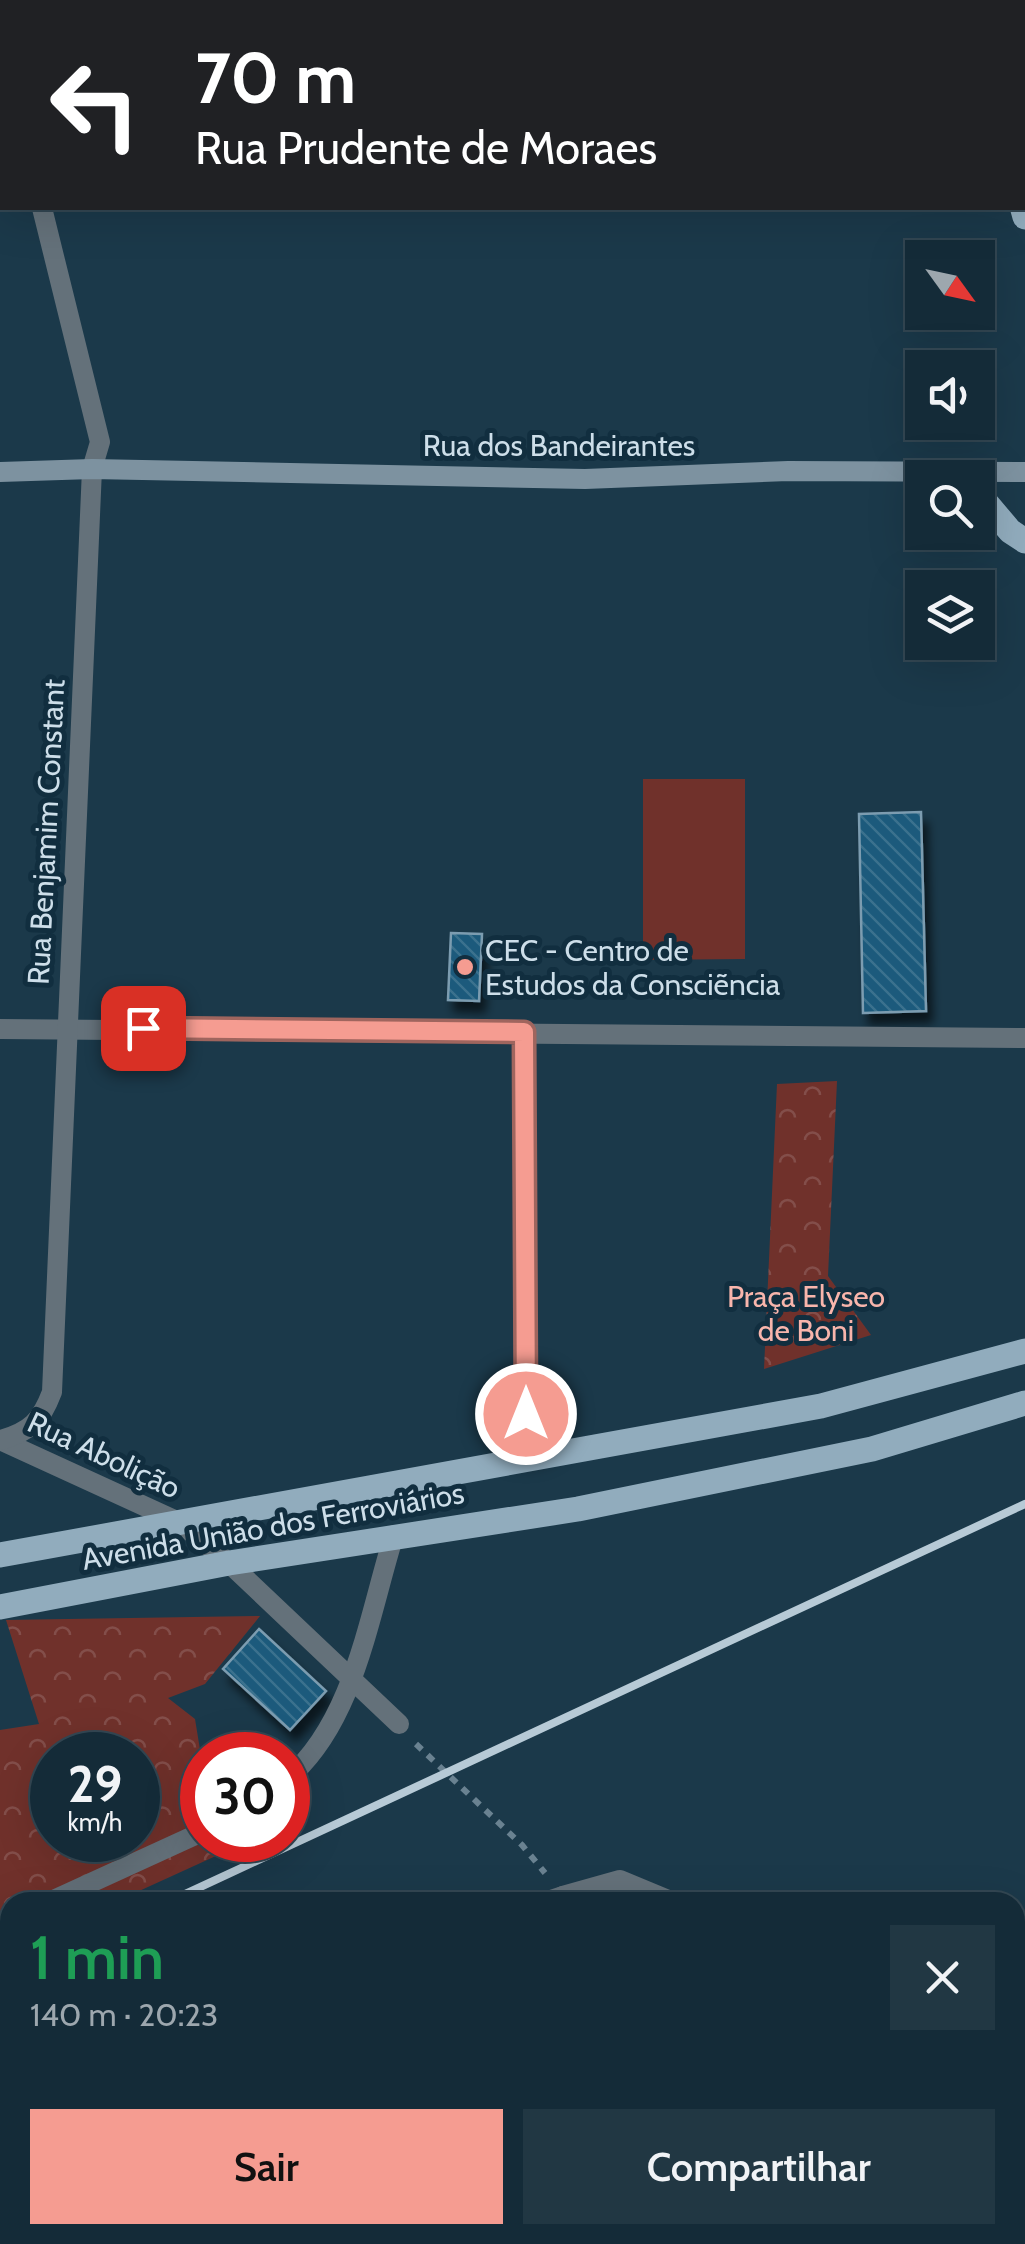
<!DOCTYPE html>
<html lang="pt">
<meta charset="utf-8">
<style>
:root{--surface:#142b38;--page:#213743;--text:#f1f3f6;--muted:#9da7ae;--line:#334753;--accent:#f59c91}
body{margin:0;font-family:Cabin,sans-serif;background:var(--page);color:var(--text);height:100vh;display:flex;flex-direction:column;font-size:38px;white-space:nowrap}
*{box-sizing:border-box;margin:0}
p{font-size:32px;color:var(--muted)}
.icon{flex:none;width:55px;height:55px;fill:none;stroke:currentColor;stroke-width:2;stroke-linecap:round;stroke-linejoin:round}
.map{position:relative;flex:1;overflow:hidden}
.details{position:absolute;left:0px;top:1892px;width:1025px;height:352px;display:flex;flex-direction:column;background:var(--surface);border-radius:30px 30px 0 0;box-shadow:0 10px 40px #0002,0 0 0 2px var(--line)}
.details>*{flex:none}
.guide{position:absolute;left:0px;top:0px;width:1025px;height:210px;box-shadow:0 10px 40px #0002,0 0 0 2px var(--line);background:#202124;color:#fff;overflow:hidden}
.needle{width:65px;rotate:123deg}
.controls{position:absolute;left:905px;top:240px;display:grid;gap:20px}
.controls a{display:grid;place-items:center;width:90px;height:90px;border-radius:0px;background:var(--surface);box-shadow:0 10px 40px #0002,0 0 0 2px var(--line);font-size:50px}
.speed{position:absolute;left:30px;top:1732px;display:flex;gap:20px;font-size:50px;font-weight:700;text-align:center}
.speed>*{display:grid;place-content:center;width:130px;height:130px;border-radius:50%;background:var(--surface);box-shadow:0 10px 40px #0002,0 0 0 2px var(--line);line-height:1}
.speed small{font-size:25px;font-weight:400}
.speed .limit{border:15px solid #d22;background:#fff;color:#111}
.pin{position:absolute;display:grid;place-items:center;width:85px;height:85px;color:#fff;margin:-42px;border-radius:20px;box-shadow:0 5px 15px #0006}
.me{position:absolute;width:110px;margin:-55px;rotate:0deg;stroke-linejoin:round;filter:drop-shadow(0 0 8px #0008)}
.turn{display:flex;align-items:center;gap:35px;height:210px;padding:0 30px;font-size:45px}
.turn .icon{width:130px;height:130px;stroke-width:2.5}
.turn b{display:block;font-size:70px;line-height:85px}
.round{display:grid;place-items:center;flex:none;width:105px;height:105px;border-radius:0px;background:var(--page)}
.head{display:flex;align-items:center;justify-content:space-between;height:170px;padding:0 30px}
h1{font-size:60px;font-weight:600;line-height:75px;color:#1e9e55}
.button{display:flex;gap:20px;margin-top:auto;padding:20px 30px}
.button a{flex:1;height:115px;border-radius:0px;background:var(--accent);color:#111;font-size:40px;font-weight:600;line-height:115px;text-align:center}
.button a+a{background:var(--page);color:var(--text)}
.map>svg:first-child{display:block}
.grass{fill:#70312b}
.park{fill:url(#park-crowns);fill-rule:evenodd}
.building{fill:url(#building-back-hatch);stroke:#7c9cb0;stroke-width:2.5;filter:url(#shadow)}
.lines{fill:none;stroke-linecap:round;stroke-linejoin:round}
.path{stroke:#6a8291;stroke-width:6;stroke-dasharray:8 8;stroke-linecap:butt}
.service{stroke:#64717a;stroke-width:20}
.minor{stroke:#64717a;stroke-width:20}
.tertiary{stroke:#64717a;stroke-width:20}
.secondary{stroke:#7d92a0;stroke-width:20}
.primary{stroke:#91acbd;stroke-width:25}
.rail{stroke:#b7cad6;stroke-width:8}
.route-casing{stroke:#9f655e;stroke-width:25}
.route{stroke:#f59c91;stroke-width:18}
.poi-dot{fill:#f59c91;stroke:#112e3f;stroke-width:4}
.labels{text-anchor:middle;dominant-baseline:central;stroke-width:10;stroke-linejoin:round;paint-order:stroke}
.street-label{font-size:30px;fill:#cddee9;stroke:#112e3f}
.poi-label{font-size:30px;fill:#cddee9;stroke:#112e3f;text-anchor:start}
.park-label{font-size:30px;fill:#f8b5ac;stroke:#112e3f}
</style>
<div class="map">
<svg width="1025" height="2244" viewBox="0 0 1025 2244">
<defs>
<pattern id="park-crowns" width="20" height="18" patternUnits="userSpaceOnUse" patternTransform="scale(2.5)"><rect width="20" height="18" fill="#70312b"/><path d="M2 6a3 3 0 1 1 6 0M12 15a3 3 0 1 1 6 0" fill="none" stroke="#834e4a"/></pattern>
<pattern id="building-back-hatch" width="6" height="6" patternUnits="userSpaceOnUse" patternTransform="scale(2.5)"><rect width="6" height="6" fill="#1b5a7b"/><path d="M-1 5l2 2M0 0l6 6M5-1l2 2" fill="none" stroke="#3b718e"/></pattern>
<filter id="shadow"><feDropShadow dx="6" dy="11" stdDeviation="5" flood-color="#0009"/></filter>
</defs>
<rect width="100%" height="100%" fill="#1b394a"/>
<path class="grass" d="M643,779H745V959L643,960Z"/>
<path class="park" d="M837,1081L828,1276L871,1335L764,1369L777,1084Z
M260,1616L205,1684L168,1698L195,1719L202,1762V1840H216L218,1855L115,1902H10V1951L0,1956V1730L39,1724L6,1620ZM52,1755H138V1840H52Z"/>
<path class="building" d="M921,812L926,1011L863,1013L859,814Z
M451,933L482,934L479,1001L448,1000Z
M259,1629L326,1691L290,1730L223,1669Z"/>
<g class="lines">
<path class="path" d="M416,1744L522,1845L545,1873"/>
<path class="service" d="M229,1563L399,1724
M288,1778C354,1722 369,1615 394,1535
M49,1902L202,1832
M0,1925L10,1920"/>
<path class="minor" d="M634,0V2
M0,1029L1025,1038
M524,1032L526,1414
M0,1440L179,1522L229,1563
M545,1902L563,1896
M0,2149L10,2144
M246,2235L252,2244
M679,2235L685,2244"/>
<path class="tertiary" d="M0,36L2,47
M1,1440C31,1431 41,1421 52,1392L92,469L100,442L42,208
M563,1896L620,1880L673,1902
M1015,2079L1025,2083
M1015,2128L1025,2132"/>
<path class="secondary" d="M0,472L92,469L585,479L788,471L1025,472"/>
<path class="primary" d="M976,0L977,2
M1022,206L1025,217
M963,473L966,478
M978,493L1010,531L1025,541
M0,1555L821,1406L1025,1351
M0,1607L229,1563L578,1509L872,1449L1025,1403"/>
<path class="rail" d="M168,1902L1025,1504
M0,1982L10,1977"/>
</g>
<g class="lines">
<defs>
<path id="route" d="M143,1028L524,1032L526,1414"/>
</defs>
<use href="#route" class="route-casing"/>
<use href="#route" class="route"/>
</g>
<circle class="poi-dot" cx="465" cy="967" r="10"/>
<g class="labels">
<g class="street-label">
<text x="559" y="445">Rua dos Bandeirantes</text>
<text transform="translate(46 832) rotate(-87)">Rua Benjamim Constant</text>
<text transform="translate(104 1455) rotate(25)">Rua Abolição</text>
<text transform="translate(273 1526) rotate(-10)">Avenida União dos Ferroviários</text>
</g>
<g class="poi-label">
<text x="485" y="950">CEC - Centro de<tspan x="485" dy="34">Estudos da Consciẽncia</tspan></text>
</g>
<g class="park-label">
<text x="806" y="1296">Praça Elyseo<tspan x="806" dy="34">de Boni</tspan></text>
</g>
</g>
</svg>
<div class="controls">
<a><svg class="needle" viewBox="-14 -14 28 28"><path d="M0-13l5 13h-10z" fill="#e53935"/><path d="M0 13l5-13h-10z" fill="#9da7ae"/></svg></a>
<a><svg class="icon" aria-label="sound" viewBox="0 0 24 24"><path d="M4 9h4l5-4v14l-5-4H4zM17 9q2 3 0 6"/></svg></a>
<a><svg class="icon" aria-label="search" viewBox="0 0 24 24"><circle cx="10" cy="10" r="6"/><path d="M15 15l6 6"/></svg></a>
<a><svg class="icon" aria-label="layers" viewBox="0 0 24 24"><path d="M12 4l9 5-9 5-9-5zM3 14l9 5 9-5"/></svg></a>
</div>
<div class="speed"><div>29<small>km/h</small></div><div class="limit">30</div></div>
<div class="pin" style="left:143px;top:1028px;background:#d93025"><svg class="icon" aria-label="arrive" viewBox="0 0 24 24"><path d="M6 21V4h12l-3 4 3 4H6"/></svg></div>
<svg class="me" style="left:526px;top:1414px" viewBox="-20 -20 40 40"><circle r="17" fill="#f59c91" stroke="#fff" stroke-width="3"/><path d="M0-11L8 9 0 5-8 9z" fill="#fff"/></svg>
<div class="guide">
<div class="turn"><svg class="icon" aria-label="left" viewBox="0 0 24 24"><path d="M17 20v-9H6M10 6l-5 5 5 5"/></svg><div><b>70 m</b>Rua Prudente de Moraes</div></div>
</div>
<section class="details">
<div class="head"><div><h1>1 min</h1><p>140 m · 20:23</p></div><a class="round"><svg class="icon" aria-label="close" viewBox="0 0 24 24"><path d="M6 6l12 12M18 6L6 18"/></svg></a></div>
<div class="button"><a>Sair</a><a>Compartilhar</a></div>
</section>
</div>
